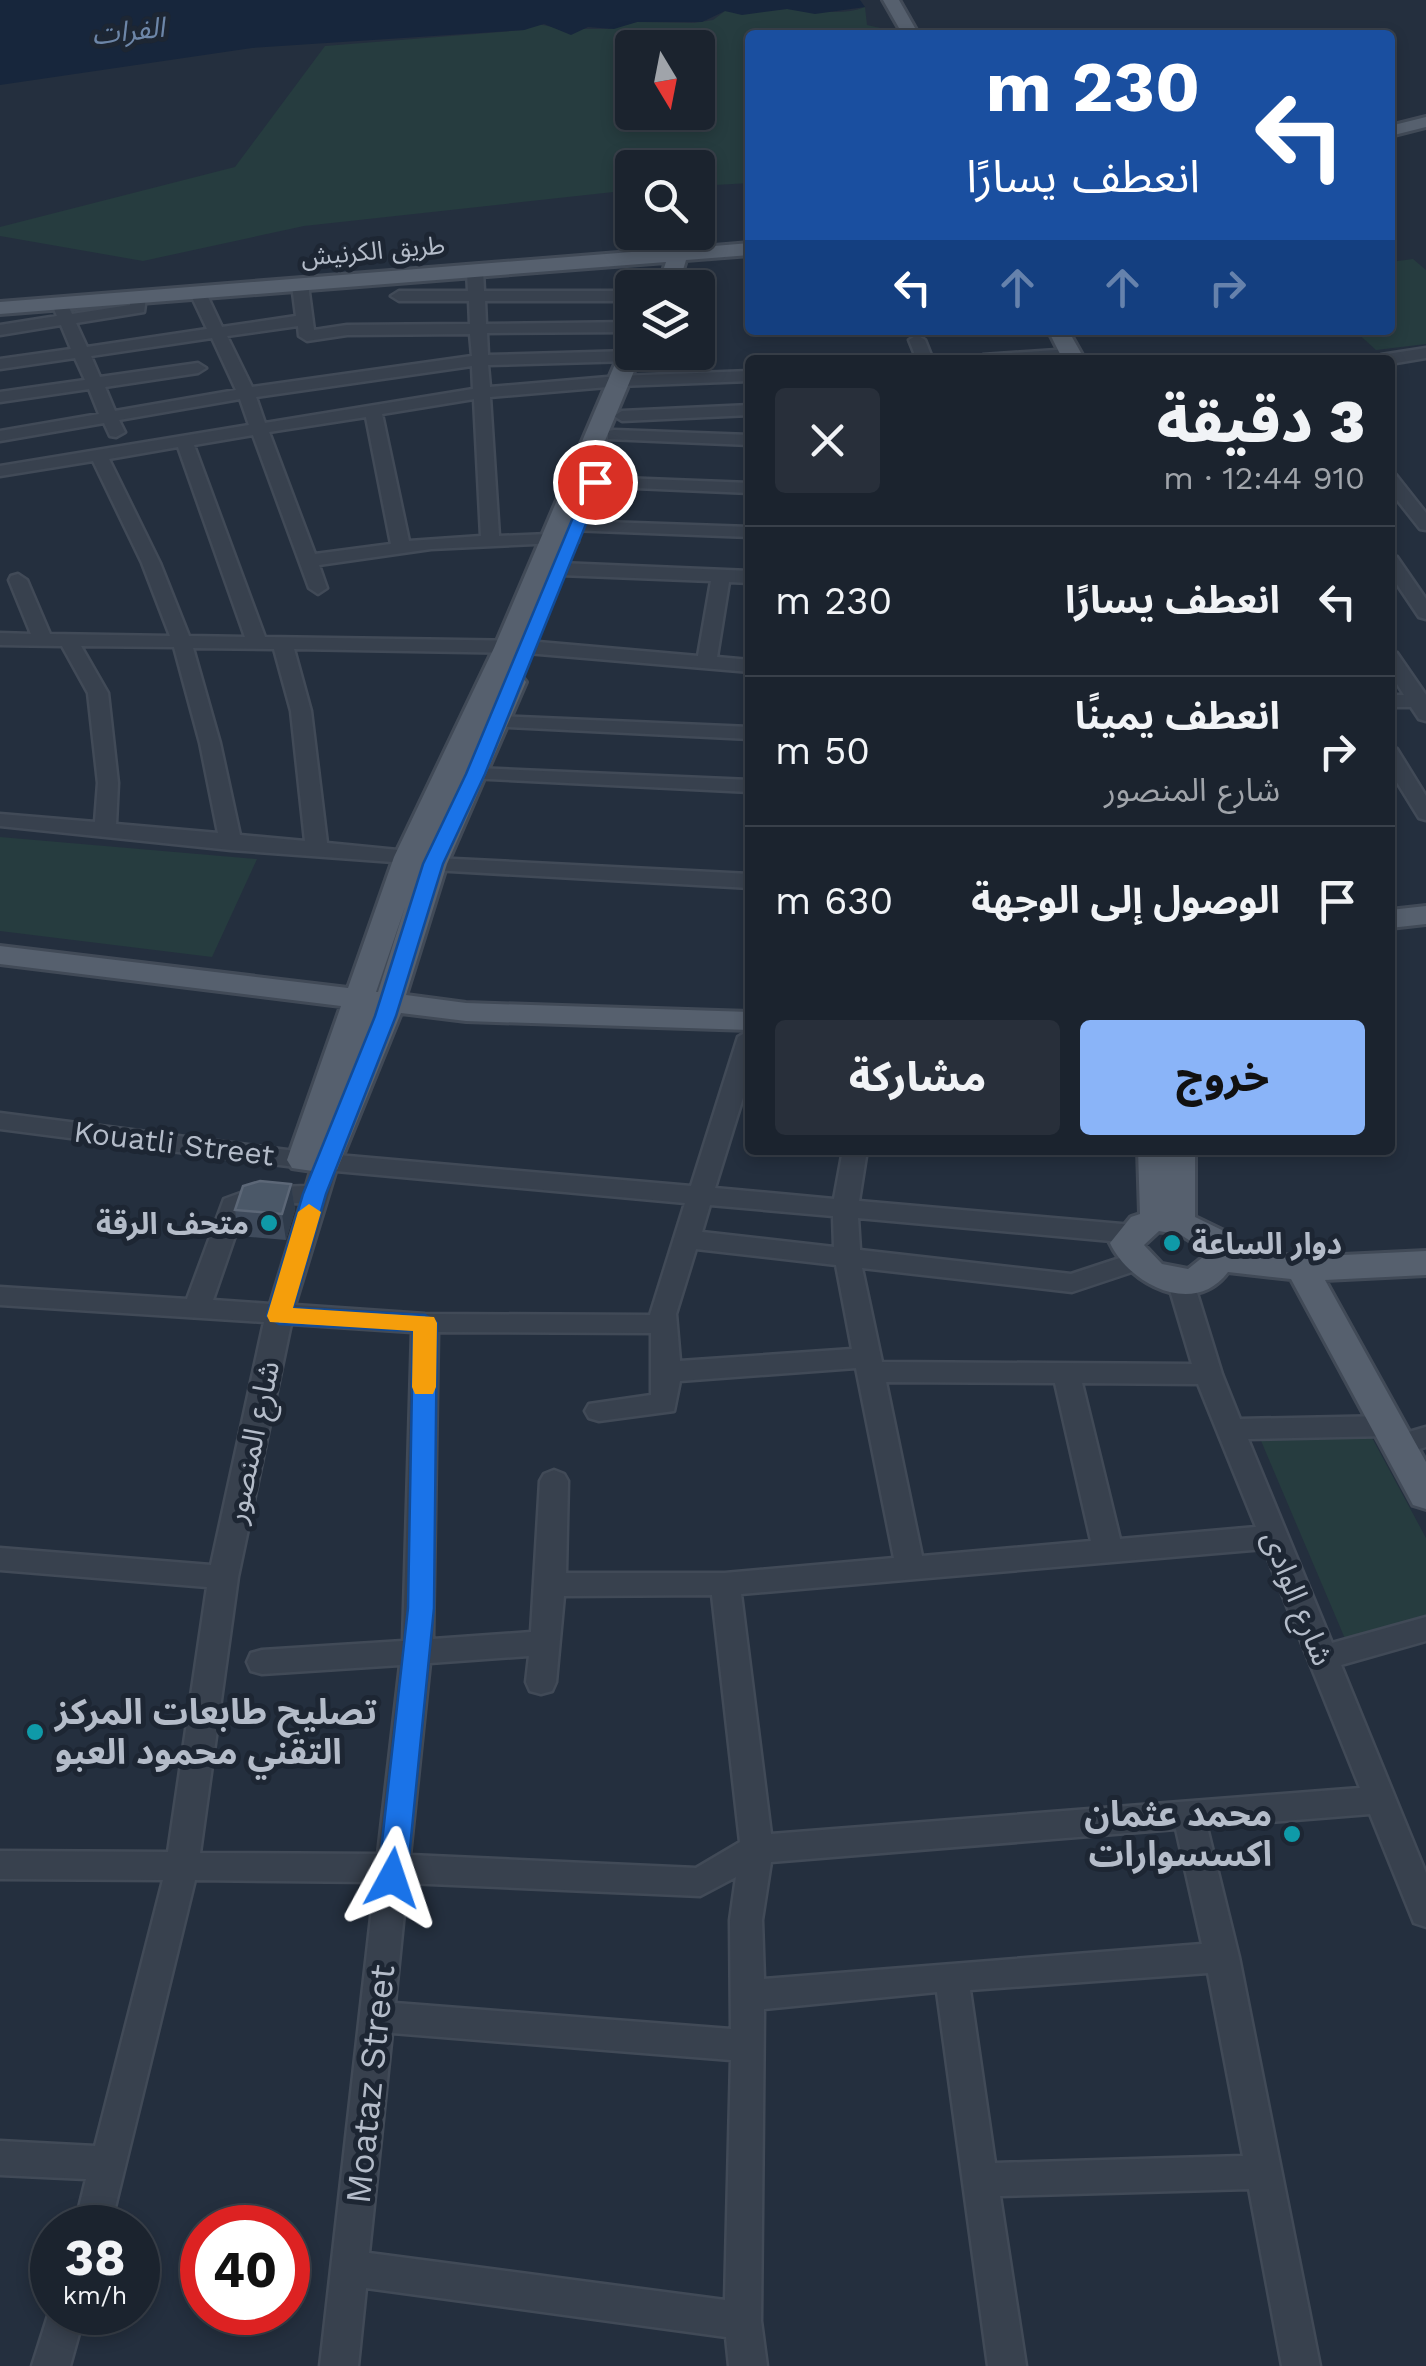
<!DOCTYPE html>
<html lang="ar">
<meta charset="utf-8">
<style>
:root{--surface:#1b232e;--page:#282f3a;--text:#f1f3f6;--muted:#a0a4aa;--line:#39404a;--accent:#8ab4f8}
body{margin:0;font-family:"Work Sans","Noto Sans Arabic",sans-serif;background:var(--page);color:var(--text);direction:rtl;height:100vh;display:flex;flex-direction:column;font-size:38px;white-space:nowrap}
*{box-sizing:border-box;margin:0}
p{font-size:32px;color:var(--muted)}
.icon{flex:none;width:55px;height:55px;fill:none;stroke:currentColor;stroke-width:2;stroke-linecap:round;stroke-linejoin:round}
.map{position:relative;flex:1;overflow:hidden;direction:ltr}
.drawer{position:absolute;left:745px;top:355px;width:650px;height:800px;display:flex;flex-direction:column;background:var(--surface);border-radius:10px;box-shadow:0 5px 15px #0003,0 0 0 2px var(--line);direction:rtl}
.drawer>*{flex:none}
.guide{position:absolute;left:745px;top:30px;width:650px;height:305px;border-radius:10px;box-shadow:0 5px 15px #0003,0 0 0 2px var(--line);direction:rtl;background:#1a4fa0;color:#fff;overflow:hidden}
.needle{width:65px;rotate:170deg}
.controls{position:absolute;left:615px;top:30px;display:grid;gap:20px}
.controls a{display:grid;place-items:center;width:100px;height:100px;border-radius:10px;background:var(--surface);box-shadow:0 5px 15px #0003,0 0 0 2px var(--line);font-size:50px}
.speed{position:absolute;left:30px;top:2205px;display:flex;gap:20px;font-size:50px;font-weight:700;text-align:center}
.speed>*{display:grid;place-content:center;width:130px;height:130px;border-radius:50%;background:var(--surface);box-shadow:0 5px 15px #0003,0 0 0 2px var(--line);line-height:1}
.speed small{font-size:25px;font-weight:400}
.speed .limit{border:15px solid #d22;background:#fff;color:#111}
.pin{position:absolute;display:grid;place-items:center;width:85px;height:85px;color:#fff;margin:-42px;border:5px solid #fff;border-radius:50%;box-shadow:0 2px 10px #0007}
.me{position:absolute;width:110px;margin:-55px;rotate:5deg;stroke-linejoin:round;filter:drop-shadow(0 0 8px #0008)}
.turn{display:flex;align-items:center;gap:35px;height:210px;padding:0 30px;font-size:45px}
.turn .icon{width:130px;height:130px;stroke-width:2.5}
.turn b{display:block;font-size:70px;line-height:85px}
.lanes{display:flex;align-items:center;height:95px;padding:0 30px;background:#0003;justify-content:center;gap:50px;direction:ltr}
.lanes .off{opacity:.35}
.round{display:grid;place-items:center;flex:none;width:105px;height:105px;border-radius:10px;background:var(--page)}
.summary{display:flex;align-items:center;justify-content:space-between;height:170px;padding:0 30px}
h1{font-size:60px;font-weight:800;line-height:75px}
.primary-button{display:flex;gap:20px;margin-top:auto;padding:20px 30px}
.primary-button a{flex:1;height:115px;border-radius:10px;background:var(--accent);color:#111;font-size:40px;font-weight:800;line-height:115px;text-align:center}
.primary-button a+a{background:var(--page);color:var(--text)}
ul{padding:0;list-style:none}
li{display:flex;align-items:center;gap:30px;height:150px;padding:0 30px;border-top:2px solid var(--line)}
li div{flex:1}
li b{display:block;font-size:38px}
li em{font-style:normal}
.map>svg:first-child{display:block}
.green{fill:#263c3f;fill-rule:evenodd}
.water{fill:#17263c}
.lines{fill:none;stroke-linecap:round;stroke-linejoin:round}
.minor-casing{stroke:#414a57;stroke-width:5}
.major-casing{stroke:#414a57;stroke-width:6}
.minor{fill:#38414e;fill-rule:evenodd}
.major{fill:#56606e;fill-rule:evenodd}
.wall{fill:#3f4b5c}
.shaded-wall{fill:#2f3b4b}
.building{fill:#4b5868;stroke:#5c6777;stroke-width:2.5}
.route{fill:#1a73e8;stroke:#114b97;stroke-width:2.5}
.slow{fill:#f59e0b}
.culture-dot{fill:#0f9aa8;stroke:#1d2633;stroke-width:4}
.labels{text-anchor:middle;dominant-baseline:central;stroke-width:10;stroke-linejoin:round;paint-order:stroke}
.far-street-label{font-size:25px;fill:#b4bcc9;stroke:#1d2633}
.far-water-label{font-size:28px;font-style:italic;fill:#6d86a8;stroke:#1d2633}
.street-label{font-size:30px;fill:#b4bcc9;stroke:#1d2633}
.poi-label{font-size:30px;font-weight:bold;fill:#b4bcc9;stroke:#1d2633;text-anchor:end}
.near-poi-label{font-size:35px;font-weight:bold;fill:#b4bcc9;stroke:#1d2633;text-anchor:start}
.near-street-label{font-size:35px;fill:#b4bcc9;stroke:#1d2633}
</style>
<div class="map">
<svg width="1426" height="2366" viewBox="0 0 1426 2366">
<rect width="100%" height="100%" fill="#242f3e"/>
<path class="green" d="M865,7L867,25L889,30L892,35H750V183L698,186V168H632V190L304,226L143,261L0,236V227L235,167L325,46L524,30L538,24L562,29H608L637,22L694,23L713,20L725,11C747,14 765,9 787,9C813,9 840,17 865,7ZM632,48H698V112H632Z
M1413,259L1426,270V344L1376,350L1354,330H1390V262Z
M0,837L257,859L212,957L0,931Z
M1370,1434L1426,1538V1619L1346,1641L1259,1436Z"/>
<path class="water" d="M0,0H860L865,7L815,14L787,9L742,15L725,11L702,22H637L614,29L588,27L571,35L544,24L524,30L252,48L0,85Z"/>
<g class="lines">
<defs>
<path id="minor" d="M475,266L483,271L484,291H632V301H485L486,324L632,322V332L487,333L488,355L630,351L638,356L630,361L488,365L490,387L619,376L750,371V381L619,386L490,397L499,536L572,533L578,534V542L431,549L319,565L327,588L318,594L309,588L253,435L194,445L265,637L527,641L698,656L711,581L560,575L551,569L560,563L750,571V583L729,582L717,657L750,660V672L527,653L294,649L311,711L327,843L408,851L434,858L750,874V888L433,870L407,863L231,850L0,826V814L95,822L98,783L88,693L62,646L0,645V633L31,634L9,580L11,576L18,574L27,580L50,634L170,636L142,563L93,461L0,476V466L249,425L240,399L119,420L125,432L116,437L110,436L104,423L0,441V431L99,414L89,389L0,402V392L85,380L75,358L0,369V359L71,349L61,325L0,335V325L57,316L52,304L60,299L66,301L72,314L130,305V297L138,292L146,297L144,312L76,323L87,347L207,329L190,293L198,288L206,293L222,327L296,316L292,285L300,280L308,285L314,330L347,325L470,324L469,301H399L391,296L399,291H468L467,271ZM298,326L299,336L307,341L347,335L470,334L472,356L252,387L227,336ZM212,338L236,390L115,411L105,387L198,373L206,368L198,363L100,377L91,356ZM472,366L473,389L265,423L256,397ZM474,399L481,536L409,541L382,414ZM366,417L391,544L315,554L269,432ZM178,447L245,637L189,636L160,563L109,459ZM81,646L174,647L200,743L218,833L116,824L118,783L108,693ZM193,648L274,649L291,711L305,841L240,835L220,743Z
M917,335L925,340L933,360H917L909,340Z
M1426,348V358L1390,364V360H1373L1381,355Z
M1071,349L1079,354L1077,357L975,360L983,355Z
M750,405V415L622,421L614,416L622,411Z
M614,430L750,435V445L608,439V431Z
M1390,474L1396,475L1426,513V530L1420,529L1390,491Z
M595,477L750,483V493L589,486V478Z
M576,521L750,527V537L570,530L567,526Z
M1390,555L1397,557L1426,599V619L1419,617L1390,574Z
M1390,651L1397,653L1426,695V721L1419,719L1411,707H1390V695H1404L1390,673Z
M497,716L750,727V739L490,726V718Z
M1390,747L1397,749L1426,796V820L1419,818L1390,771Z
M476,768L750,780V792L469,778L466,774L469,770Z
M750,1030V1075L715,1188L834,1199L843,1150H867L859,1201L1133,1225L1146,1234L1133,1243L858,1218L860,1250L1071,1274L1135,1253L1144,1256L1148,1262L1144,1268L1072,1292L862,1268L882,1362L1192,1364L1167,1280L1171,1274H1189L1193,1280L1222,1374L1240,1419L1388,1416L1398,1419L1402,1426L1398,1433L1388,1436L1248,1439L1332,1643L1426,1617V1641L1341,1665L1426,1873V1927L1414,1923L1370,1814L1207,1827L1239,1957L1320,2366H1282L1249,2189L1000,2196L1026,2366H988L937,1992L764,2009L761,2321L767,2366H729L726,2337L366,2288L358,2366H320L375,1882L195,1880L110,2228H74L86,2179L0,2175V2141L95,2146L163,1880L0,1879V1851L168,1852L207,1587L0,1570V1548L211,1565L264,1322L0,1305V1287L187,1299L224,1199L254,1188L306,1186L311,1169L0,1129V1113L303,1152L691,1186L738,1037ZM336,1171L685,1203L650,1315L425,1314L295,1305ZM301,1203L270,1304L213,1300L244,1210L257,1204ZM710,1205L833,1216L834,1247L702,1232ZM696,1249L836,1265L852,1349L680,1361L676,1314ZM291,1324L412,1332L403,1641L262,1650L251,1653L247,1662L251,1671L262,1674L400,1665L378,1854L200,1853L238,1577ZM438,1332L651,1333V1395L589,1404L585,1411L589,1418L599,1421L674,1411L680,1381L856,1368L894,1558L725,1573H566L568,1481L564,1474L554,1470L544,1474L540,1481L531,1632L433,1639ZM886,1382L1055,1383L1091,1541L922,1556ZM1082,1383L1198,1384L1256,1527L1120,1539ZM1264,1549L1360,1788L771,1834L741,1594ZM712,1595L740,1842L696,1868L410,1855L430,1663L529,1656L526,1682L530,1691L541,1694L552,1691L556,1682L564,1596ZM1176,1829L1202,1944L764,1979L762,1920L771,1862ZM736,1877L730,1920L731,2029L395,2003L407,1883L700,1896ZM1208,1973L1243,2156L995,2163L970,1990ZM392,2033L731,2060L725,2300L369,2253Z
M1426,1427V1447L1398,1455L1388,1452L1384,1445L1388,1438Z
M52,2303V2312H85L70,2366H32Z"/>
<path id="major" d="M883,0H899L919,35H903Z
M1426,117V127L1390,136V126Z
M680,241L690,248L750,243V255L686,260L680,280L673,288H649L661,277L666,262L0,314V302L669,249Z
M1048,330H1068L1085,360H1063Z
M632,344V352H642L507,676L522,677L526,682L447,864L406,995L466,1003L750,1012V1030L466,1021L401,1013L337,1170L326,1173L292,1168L287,1160L341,1006L0,964V946L348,988L394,857L494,648L621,350ZM405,907L378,992H376Z
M1426,906V924L1390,928V910Z
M1138,1150H1195V1217L1226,1232L1236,1250L1302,1257L1426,1251V1275L1325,1280L1426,1462V1509L1413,1505L1291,1279L1228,1272C1194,1318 1129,1284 1110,1243L1131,1217L1140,1214ZM1159,1231L1181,1235L1203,1249V1257L1188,1269L1162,1264L1144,1245Z"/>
</defs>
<use href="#minor" class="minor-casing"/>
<use href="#major" class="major-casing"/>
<use href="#minor" class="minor"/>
<use href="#major" class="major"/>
</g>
<path class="wall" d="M291,1184L295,1210L286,1240L239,1236L235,1210Z"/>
<path class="shaded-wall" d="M291,1184L295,1210L286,1240L282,1214Z"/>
<path class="building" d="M260,1181L291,1184L282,1214L235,1210L243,1186Z"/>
<path class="route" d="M589,479L603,482L485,774L443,864L396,1016L326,1194L293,1308L425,1315L437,1323L434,1608L407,1878L403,1887L392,1890L382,1887L378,1878L408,1608L413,1331L279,1324L267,1316L303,1194L375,1016L423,864L466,774Z"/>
<path class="slow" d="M309,1204L321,1212L293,1308L434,1317L437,1323L436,1387L433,1394H415L412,1387L413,1331L270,1322L267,1316L298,1212Z"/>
<g class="culture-dot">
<circle cx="269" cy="1223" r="10"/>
<circle cx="1172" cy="1243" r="10"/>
<circle cx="35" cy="1732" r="10"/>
<circle cx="1292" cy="1834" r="10"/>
</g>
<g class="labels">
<g class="far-street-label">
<text transform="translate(373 251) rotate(-5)">طريق الكرنيش</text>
</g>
<g class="far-water-label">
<text transform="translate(128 31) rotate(-6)">الفرات</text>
</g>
<g class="street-label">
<text transform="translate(174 1143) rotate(7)">Kouatli Street</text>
<text transform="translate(252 1442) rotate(-78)">شارع المنصور</text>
<text transform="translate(1298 1598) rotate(68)">شارع الوادى</text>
</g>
<g class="poi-label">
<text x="249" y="1223">متحف الرقة</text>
<text x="1192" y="1243" text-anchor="start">دوار الساعة</text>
</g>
<g class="near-poi-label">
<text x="55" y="1712">تصليح طابعات المركز<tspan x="55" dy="40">التقني محمود العبو</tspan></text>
<text x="1272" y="1814" text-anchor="end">محمد عثمان<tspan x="1272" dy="40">اكسسوارات</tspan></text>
</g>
<g class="near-street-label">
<text transform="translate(370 2084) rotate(-84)">Moataz Street</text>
</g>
</g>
</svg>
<div class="controls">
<a><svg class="needle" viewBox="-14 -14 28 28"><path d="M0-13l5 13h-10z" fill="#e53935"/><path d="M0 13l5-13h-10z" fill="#a0a4aa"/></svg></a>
<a><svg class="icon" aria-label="search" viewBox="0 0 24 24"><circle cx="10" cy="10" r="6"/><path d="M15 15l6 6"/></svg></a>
<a><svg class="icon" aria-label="layers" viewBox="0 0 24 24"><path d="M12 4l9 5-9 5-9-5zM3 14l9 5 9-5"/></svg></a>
</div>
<div class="speed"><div>38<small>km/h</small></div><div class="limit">40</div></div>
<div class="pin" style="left:595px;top:482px;background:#d93025"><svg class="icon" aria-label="arrive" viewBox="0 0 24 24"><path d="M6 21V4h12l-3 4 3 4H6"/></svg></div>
<svg class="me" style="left:392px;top:1878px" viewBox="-20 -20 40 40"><path d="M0-17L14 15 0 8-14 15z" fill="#1a73e8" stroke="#fff" stroke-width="4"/></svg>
<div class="guide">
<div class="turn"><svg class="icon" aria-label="left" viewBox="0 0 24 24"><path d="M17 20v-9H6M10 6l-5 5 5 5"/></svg><div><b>230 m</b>انعطف يسارًا</div></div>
<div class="lanes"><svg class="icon" aria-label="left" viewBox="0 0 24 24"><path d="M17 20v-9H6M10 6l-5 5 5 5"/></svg><svg class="icon off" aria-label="ahead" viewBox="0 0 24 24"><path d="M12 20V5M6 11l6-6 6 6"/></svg><svg class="icon off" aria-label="ahead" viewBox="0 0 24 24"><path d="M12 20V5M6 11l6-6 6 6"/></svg><svg class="icon off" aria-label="right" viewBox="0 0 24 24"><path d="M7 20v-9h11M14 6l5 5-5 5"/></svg></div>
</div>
<section class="drawer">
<div class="summary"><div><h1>3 دقيقة</h1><p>910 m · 12:44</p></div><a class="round"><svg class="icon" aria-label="close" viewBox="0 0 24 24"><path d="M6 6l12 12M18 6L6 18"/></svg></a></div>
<ul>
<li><svg class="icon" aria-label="left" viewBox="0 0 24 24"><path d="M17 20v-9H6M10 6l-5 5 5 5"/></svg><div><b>انعطف يسارًا</b></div><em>230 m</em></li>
<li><svg class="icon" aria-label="right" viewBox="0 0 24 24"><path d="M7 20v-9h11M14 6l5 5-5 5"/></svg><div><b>انعطف يمينًا</b><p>شارع المنصور</p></div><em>50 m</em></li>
<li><svg class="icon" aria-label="arrive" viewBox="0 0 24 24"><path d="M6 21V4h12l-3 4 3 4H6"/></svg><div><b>الوصول إلى الوجهة</b></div><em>630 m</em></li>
</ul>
<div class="primary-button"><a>خروج</a><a>مشاركة</a></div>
</section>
</div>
